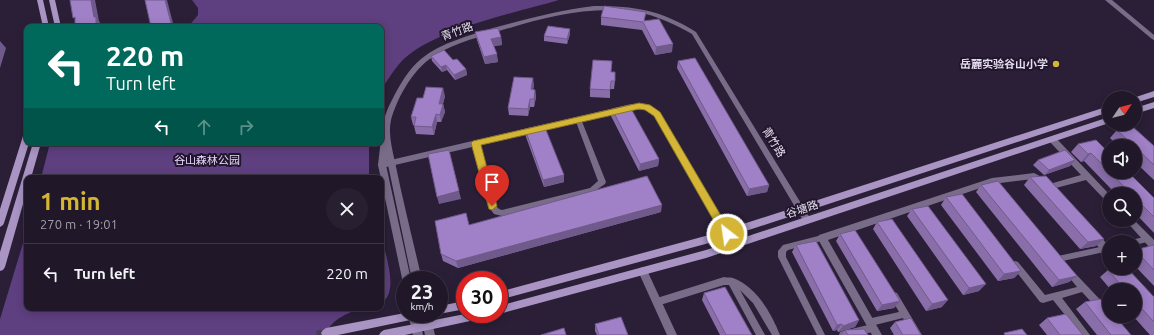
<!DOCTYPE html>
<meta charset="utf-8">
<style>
:root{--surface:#201729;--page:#282031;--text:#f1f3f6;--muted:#a29fa8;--line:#3d3646;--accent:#d4b535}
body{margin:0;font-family:Ubuntu,"Noto Sans SC",sans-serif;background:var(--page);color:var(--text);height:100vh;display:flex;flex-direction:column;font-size:15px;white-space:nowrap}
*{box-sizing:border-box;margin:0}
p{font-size:13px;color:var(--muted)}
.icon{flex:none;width:22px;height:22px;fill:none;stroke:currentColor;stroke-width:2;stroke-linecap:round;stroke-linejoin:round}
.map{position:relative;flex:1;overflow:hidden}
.details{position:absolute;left:24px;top:175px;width:360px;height:136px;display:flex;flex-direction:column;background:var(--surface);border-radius:8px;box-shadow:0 2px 10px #0003,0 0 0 1px var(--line)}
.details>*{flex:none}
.banner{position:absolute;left:24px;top:24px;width:360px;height:122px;border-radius:8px;box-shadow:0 2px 10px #0003,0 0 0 1px var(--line);background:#00695c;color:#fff;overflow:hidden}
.needle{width:26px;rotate:55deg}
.controls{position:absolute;left:1102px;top:91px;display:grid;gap:8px}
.controls a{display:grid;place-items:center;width:40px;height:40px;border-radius:50%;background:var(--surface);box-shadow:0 2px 10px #0003,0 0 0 1px var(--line);font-size:20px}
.speed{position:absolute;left:396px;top:271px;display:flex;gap:8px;font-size:20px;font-weight:700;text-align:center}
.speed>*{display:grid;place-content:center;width:52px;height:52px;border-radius:50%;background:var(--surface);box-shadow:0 2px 10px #0003,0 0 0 1px var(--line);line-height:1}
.speed small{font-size:10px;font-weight:400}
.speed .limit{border:6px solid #d22;background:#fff;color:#111}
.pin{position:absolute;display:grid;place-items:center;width:34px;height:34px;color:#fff;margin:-41px -17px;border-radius:50% 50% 50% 0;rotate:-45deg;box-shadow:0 0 4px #0007}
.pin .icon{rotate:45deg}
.me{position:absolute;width:44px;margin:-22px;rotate:330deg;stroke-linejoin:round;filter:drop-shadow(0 0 3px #0008)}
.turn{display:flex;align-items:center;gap:14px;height:84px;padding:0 16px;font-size:18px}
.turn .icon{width:52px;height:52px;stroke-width:2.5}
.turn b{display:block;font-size:28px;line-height:34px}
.lanes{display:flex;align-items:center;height:38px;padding:0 16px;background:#0003;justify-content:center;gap:20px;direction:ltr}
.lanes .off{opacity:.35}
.round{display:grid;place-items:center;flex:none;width:42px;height:42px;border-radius:21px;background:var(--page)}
.overview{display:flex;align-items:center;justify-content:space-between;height:68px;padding:0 16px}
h1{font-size:24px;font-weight:700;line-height:30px;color:var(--accent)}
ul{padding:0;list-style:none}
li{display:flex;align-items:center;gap:12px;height:60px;padding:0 16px;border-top:1px solid var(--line)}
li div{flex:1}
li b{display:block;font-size:15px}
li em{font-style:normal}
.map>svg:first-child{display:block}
.forest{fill:#5e3f7f}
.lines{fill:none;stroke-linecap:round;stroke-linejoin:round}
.secondary-tunnel{stroke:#463c53;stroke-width:8;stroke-dasharray:8 4.5;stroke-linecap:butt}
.service{fill:#796c89;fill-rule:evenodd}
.minor{fill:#796c89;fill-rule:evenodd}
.tertiary{fill:#796c89;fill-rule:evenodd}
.secondary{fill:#a994c3;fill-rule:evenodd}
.wall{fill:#8a6eaa}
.shaded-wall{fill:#705a8b}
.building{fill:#a080c6;stroke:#705a8b}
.route{fill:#d4b535;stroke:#8a7622}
.poi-dot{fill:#d4b535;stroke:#21162d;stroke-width:1.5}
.labels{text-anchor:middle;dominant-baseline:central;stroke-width:4;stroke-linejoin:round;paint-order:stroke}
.street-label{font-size:11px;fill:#e6dfef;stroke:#21162d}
.poi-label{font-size:11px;font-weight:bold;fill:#e6dfef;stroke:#21162d;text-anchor:end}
.park-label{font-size:11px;fill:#e6d5fb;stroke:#21162d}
</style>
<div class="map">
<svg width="1154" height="335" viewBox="0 0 1154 335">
<rect width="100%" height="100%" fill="#2a1f37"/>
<path class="forest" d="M192,0H559C515,13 430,30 400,63C393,71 387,81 381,90V27H188L198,15V8Z
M50,143H369V178H41Z
M27,230V308H365C351,311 330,319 326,335H0V319Z
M381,236C385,253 400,293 381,303Z"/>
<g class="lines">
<path class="secondary-tunnel" d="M317,335L326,333"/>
<path class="service" d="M576,117H578L581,119L606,182L605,184L592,193L502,216L494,214L488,206L473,143L474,141L476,140L479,143L495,205L499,209L502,210L590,188L598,181L575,119Z
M822,235L825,236L826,238L825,240L788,250L786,252V257L825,335H817L778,257V251L783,245Z
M1148,236L1151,237L1152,239L1151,241L1135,245V242H1130L1131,240Z
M1109,245V251L1058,262L1055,261L1054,259L1055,257L1058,256Z
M1015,261L1018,262L1045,295L1077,287L1064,271L1065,269L1068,268L1071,269L1109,309V316H1113L1112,318L1109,319L1106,318L1082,292L1062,298L1090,335H1081L1053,300L1043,303L1040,302L1012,266L1011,264L1012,262Z
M724,277C727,278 730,277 733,278C757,287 771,313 780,335H772L753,303L740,290L765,335H756L729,285H724L657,306L654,305L653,302L654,299L657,298Z
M894,292L897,293L922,335H913L903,318L875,325L877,328L876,331C864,335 852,335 839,335L840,332L843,331L868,325L866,322L867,319L899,312L890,296L891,293Z"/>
<path class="minor" d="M632,104H647L660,112L730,231L731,234L730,237L727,238L724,237L654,116L645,110H632L382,168L379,167L378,165L379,163L382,162Z
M1052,136L1055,137L1109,194V202L1106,201L1086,180L1056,188L1057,191L1056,193L1053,194L1050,193L1045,187L1046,185L1081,175L1049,141L1048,139Z
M1034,173L1047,180L1048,182L1047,184H1041L1033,179L992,184L828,240L882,335H872L819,241L818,238L819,235L992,178Z
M1125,220H1134L1154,240V250L1151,249Z
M1093,231L1096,232L1109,246V256L1106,255L1090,238L1089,235L1090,232Z
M643,267L646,268L677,335H667L638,271L640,268Z"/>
<path class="tertiary" d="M1105,0H1112L1154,35V40L1152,39Z
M594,6C635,6 661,10 696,32L810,218L811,220L810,222L807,223L804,222L692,34C674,24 656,15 636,12C588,5 542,18 496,32C472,39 447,45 427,61C410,75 397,99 391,120C388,134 392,148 395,162C403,201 413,241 422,280H412L387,160L386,165L411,280H405V284L403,283L378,165L381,139L383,138C381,124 386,111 393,98C400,84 409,69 421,59C442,42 469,36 493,28C527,19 559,10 594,6Z
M408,314H418L423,335H413Z
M420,314H430L435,335H425Z"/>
<path class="secondary" d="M37,0H43L49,27H43Z
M49,0H55L61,27H55Z
M1154,91V97L1135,103V98H1133Z
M1154,102V108L1135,114V108Z
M1109,106V112L709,243L499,300V292L709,235Z
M1109,117V123L706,258L499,314H498L499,306L706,250Z
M27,133V143H29L4,223L3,225L0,227V209L23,136Z
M33,143H41L31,178H27V190L5,267L3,270L0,271V252Z
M465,301V309L439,314H438L439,306Z
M405,313V314H425L423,317L420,318L338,335H322L321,333L323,330L326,328Z
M465,314H489L487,317L484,318L405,335H379L381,332L384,330Z"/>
</g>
<path class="wall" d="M601,17L645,21L672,52L655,55L642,30L601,25Z
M475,32L501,37L502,45L494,46L498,62L485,64L477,40Z
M570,34L567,44L544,41V36Z
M431,56L453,60L466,69L467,75L455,80L447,70L442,72L432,61Z
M678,61L769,185L767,192L747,196L677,68Z
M611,72L615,81L614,89H610V98L590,97V89Z
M534,85L533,89L535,90L536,97L534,107H530L528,116L509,115L508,108Z
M445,96L443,104L445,112L441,122H437L434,135L416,134L414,126V125H413L411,117L423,98Z
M612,109L659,159L658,166L639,171L611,116Z
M525,129L564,175V182L544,187L526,137Z
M1117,130L1154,146V180L1135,162V146H1118L1110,138Z
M1078,144L1109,153V172H1128L1154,198V233L1135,213V194H1116L1084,161L1081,162L1071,152Z
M1038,160H1075L1070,166L1044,175L1033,165Z
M1030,177L1096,246L1080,249L1024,185Z
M981,185L1077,276L1069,282L1052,287L976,192Z
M946,197L1021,271L1014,278L998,281L941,205Z
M912,209L979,291L963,295L907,216Z
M661,212L458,268L443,261L441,254L469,225Z
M877,222L942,307L926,311L873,229Z
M840,234L900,301L894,308L877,311L836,241Z
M796,245L859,320L855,327L838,332L837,330L833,331L792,252Z
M1154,246V286L1135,266V250Z
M1108,270L1154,297V335H1150L1133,316H1135V290H1111L1100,277Z
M704,293L752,335H720L702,300Z
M1085,302L1131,335H1097L1076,309Z
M1047,318L1083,335H1047L1039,325Z
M895,322L921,335H894L890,328Z
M595,324L628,335H597L595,331Z
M845,330L848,335H842Z"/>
<path class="shaded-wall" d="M91,0H95L99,21L101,24V27H96Z
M165,0H167L174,27H171Z
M570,29V34L567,44V39Z
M501,37L502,45L492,46L491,39Z
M0,41L6,48L0,68Z
M673,44L672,52L655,55L656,47Z
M497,54L498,62L485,64L484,57Z
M446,65L447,70L442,72L441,67Z
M466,69L467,75L455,80L454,75Z
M533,78L534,85L532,97L531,89Z
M443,88L445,96L441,110L443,104L445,112L441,122L440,115L439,104Z
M535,90L536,97L534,107V99Z
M530,99V107L528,116V109Z
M436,114L437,122L434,135L432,127Z
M1091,153L1084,161L1081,162L1088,154Z
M659,159L658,166L639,171L640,164Z
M1075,160L1070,166L1044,175L1049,170Z
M564,175V182L544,187L543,180Z
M769,185L767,192L747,196L749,189Z
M459,191L461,199L439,204L437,197Z
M662,205L661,212L458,268L456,261Z
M1104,239L1096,246L1080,249L1088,242Z
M1021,271L1014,278L998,281L1004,274Z
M1077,276L1069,282L1052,287L1059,280Z
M986,284L979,291L963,295L969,288Z
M948,300L942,307L926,311L932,304Z
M900,301L894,308L877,311L882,305Z
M859,320L855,327L838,332L843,326Z
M842,324L837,330L833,331L837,325Z"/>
<path class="building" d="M70,0H91L94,17H96V27H75V17L73,18Z
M145,0H165L172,27H151Z
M604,6L646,12L644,21L659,19L673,44L656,47L643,22L601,17Z
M548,26L570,29L567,39L544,36Z
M498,28L501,37L491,39L497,54L484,57L475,32Z
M444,50L453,60L457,59L466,69L454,75L446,65L441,67L431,56Z
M695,58L769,185L749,189L678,61Z
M593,60L612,61L611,72H615V81H611L610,90L590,89Z
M514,77L533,78L531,89L535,90L534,99H530L528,109L508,108Z
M426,87L443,88L439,104H443L440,115L436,114L432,127L414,126L416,117H411L417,98H423Z
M629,105L659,159L640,164L612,109Z
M544,125L564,175L543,180L525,129Z
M1133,127L1154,146V165L1135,147V146H1134L1117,130Z
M1096,140L1109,153V171L1091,153L1088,154L1078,144Z
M449,150L459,191L437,197L428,154Z
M1065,150L1075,160L1049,170L1038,160Z
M1110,172H1128L1154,198V217L1135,198V194H1131Z
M647,176L662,205L456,261L441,254L435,221L466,213L469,225Z
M1046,176L1104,239L1088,242L1030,177Z
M998,181L1077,276L1059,280L981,185Z
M962,194L1021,271L1004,274L946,197Z
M928,206L986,284L969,288L912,209Z
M892,219L948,300L932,304L877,222Z
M855,230L900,301L882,305L840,234Z
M816,241L859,320L843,326L842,324L837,325L796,245Z
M1154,245V270L1135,250Z
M1118,268H1127L1154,297V322L1135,301V290H1125L1108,270Z
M725,287L752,335H726L704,293Z
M1100,299L1109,309V316H1115L1131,335H1111L1085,302Z
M1066,314L1083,335H1060L1047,318Z
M621,317L628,335H599L595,324Z
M911,318L921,335H903L895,322Z
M564,328L566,335H541Z
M864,329L868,335H848L845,330Z
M1022,329L1027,335H1005L1004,333Z"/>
<path class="route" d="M639,103L650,105L660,112L730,231L732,234L730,237H723L654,116L645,110L639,109L481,145L497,206L492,210L489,209L471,143L473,141Z"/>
<circle class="poi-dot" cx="1056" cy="64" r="4"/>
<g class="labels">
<g class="street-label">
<text transform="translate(457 31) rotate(-20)">青竹路</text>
<text transform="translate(774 142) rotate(59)">青竹路</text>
<text transform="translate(802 209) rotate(-18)">谷塘路</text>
</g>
<g class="poi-label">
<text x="1048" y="64">岳麓实验谷山小学</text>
</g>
<g class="park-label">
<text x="207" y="160">谷山森林公园</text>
</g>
</g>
</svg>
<div class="controls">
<a><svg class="needle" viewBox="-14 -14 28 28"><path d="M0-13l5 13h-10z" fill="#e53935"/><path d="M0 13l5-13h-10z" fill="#a29fa8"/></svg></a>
<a><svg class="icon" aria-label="sound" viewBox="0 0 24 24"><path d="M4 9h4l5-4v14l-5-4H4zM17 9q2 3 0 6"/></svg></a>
<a><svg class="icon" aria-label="search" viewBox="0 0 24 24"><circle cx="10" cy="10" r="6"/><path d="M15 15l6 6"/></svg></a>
<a>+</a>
<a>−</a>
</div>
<div class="speed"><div>23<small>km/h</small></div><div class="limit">30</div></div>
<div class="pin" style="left:492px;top:206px;background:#d93025"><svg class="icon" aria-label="arrive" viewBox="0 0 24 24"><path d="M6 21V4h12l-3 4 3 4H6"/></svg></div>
<svg class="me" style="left:727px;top:234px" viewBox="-20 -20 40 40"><circle r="17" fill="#d4b535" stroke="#fff" stroke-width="3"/><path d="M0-11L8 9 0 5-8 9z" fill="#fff"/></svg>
<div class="banner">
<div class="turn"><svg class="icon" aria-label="left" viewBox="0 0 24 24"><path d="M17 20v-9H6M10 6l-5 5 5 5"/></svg><div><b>220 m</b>Turn left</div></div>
<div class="lanes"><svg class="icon" aria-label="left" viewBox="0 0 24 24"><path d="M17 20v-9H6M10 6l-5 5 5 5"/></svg><svg class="icon off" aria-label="ahead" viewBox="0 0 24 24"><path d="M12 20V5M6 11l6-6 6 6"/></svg><svg class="icon off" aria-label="right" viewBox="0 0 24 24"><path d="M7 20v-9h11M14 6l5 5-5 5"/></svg></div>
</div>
<section class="details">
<div class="overview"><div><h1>1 min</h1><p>270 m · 19:01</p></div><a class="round"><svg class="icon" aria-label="close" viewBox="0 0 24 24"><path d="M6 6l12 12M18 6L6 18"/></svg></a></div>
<ul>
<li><svg class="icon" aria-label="left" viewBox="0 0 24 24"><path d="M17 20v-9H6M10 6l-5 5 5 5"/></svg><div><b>Turn left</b></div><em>220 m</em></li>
</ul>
</section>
</div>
